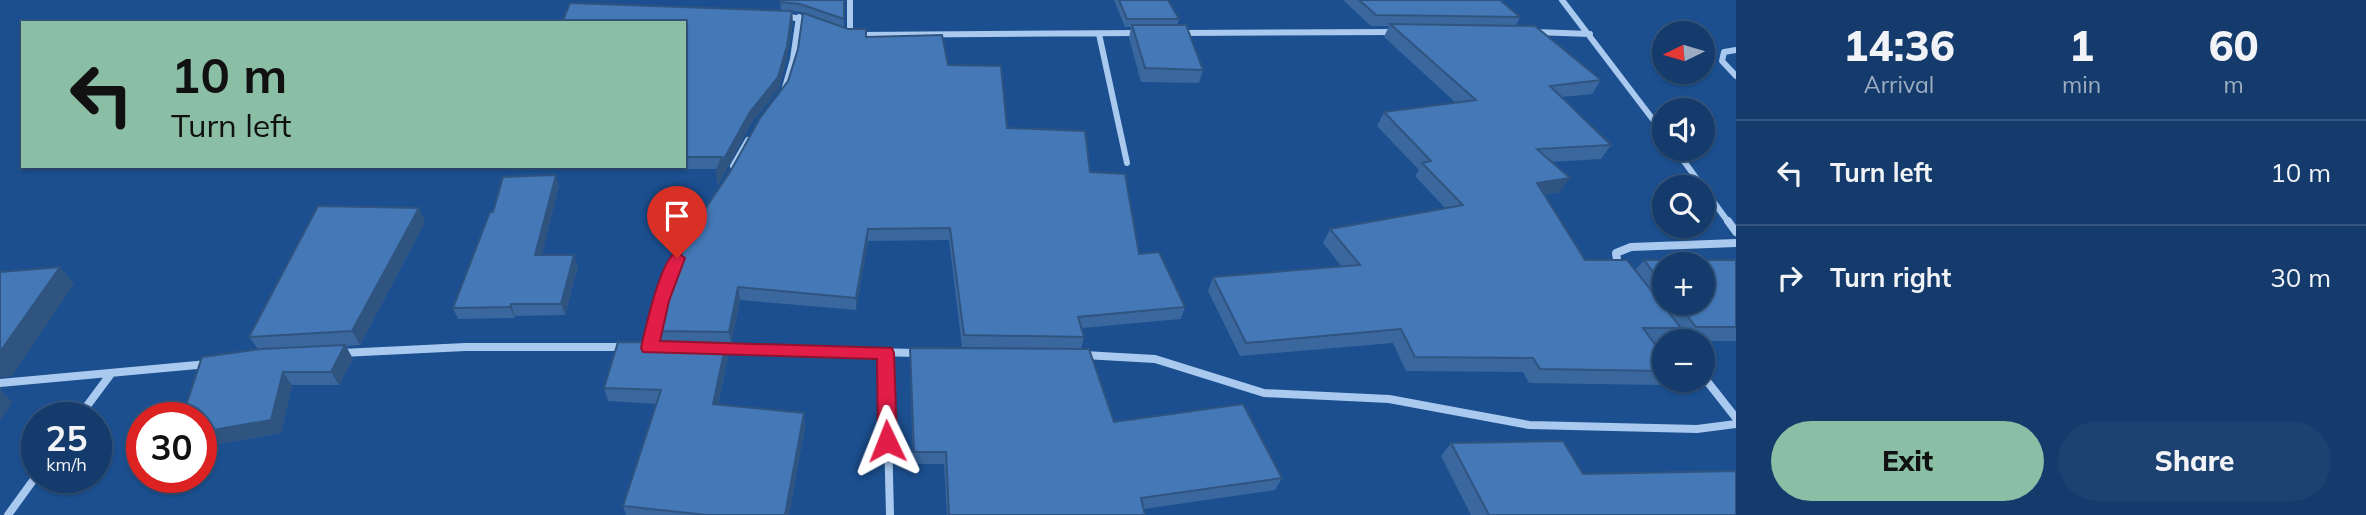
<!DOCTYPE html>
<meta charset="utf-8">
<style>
:root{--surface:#143b6b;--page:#1d4271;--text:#f1f3f6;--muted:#9dadc1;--line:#33557e;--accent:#8abfa5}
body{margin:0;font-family:Mulish,sans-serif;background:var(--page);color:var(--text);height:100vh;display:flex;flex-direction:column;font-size:26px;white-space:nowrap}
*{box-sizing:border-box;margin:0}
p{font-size:23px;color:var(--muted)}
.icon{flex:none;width:38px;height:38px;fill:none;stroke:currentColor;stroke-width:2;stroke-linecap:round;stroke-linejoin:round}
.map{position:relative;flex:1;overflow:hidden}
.side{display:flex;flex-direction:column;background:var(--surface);width:630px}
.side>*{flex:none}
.banner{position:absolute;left:21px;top:21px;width:665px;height:147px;border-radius:0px;box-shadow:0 2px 5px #0004,0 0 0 2px var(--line);background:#8abfa5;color:#111;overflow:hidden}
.needle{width:46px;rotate:265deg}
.buttons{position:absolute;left:1652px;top:21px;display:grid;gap:14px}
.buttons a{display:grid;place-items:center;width:63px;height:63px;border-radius:50%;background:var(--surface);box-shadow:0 2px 5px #0004,0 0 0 2px var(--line);font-size:35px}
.speed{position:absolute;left:21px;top:402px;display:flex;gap:14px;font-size:35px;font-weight:700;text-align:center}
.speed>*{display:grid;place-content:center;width:91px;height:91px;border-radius:50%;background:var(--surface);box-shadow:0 2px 5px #0004,0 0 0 2px var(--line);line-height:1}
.speed small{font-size:18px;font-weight:400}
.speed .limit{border:10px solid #d22;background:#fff;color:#111}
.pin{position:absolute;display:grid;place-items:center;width:60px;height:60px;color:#fff;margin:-72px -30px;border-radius:50% 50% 50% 0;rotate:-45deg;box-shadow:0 0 7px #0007}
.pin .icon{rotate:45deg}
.me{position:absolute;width:77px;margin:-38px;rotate:358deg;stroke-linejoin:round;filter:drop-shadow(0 0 5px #0008)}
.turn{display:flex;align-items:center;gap:24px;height:147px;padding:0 35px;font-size:32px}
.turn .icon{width:91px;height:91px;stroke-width:2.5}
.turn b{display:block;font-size:49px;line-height:60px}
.eta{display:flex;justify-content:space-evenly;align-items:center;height:119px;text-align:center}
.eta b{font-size:42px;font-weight:800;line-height:49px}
.button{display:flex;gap:14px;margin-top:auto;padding:14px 35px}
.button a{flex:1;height:80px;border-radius:42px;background:var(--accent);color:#111;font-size:28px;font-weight:800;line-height:80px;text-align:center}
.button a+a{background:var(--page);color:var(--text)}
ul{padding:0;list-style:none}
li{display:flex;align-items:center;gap:21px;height:105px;padding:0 35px;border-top:2px solid var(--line)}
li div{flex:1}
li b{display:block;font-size:26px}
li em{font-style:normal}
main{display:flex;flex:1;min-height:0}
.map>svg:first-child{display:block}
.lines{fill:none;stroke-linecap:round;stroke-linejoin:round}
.minor-far1{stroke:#a9c9ee;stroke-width:6}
.minor{stroke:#a9c9ee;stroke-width:8}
.wall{fill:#3a679d;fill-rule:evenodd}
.shaded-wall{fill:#305480}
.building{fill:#4478b7;stroke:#305480;stroke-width:2}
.route{fill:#e11d48;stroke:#92132f;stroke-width:2}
</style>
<main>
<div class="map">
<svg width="1736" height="515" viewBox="0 0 1736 515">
<rect width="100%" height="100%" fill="#1b4f8f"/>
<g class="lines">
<path class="minor-far1" d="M850,0V35
M1562,0L1664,134
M785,16L811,21
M1535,32L1590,34
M1181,33L1393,32
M1099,34L1127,163
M859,35L1138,33
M1736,50L1724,52L1722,61L1736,76
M784,91L793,59L799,17
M1675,149L1729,223
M733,166L748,140"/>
<path class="minor" d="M1728,221L1736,232
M1618,266L1616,253L1631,247L1736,243
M650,347L670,272L695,226
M720,349L918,353
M342,353L465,347H624
M886,353L890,515
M1084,355L1155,359L1264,393L1389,399L1529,425L1697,429L1736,424
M1703,376L1736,418
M0,383L208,364
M78,418L110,375
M8,515L37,475"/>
</g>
<path class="wall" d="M780,0H844V27L801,12L781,10Z
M1114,0H1168L1179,19L1177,25L1203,70L1199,83L1141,82L1129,38L1131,27H1125Z
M1343,0H1500L1520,17L1516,26L1601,80L1592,94L1562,97L1611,145L1601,159L1551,162L1560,192L1544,195L1585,260L1635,270L1644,260H1736V341H1682L1676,333L1668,341L1653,342L1664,357V380H1667L1662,385L1529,383L1523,372L1406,371L1393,343L1240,356L1208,291L1213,277L1342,267L1323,243L1330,229L1445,208L1415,176L1419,170L1377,126L1384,112L1456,103L1384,37L1389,26H1371ZM1664,264L1703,303H1664Z
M793,22L787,58L779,88L751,124L718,185L716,173L717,169H614L613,166H684V23Z
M866,37L948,65L1007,128L1090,172L1139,254L1185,307L1181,319L1082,328L1084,337L1081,349L962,347L949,240L868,241L856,310L740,300L731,344H726L728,357L718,405L804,413L805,427L789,515H626L623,506L657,404L608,401L604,388L658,342L655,331Z
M559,186L541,255L578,266L565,315L515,316V318L458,319L453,308Z
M425,222L360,345L346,346L353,359L339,385H292L281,433L201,447V418L258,349L249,337Z
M910,348L1114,422L1282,478L1275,490L1144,509L1145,515H947L944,464H913L910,361Z
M1451,443L1583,474L1736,515H1471L1441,456Z"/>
<path class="shaded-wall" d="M792,11L793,22L787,58L779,88L751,124L718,185L716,173Z
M556,175L559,186L539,267L535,255Z
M1570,178L1560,192L1528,197L1537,183Z
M419,208L425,222L360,345L352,331Z
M868,229V241L856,310V298Z
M574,255L578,266L565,315L561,304Z
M60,267L74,284L12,376L0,378V352Z
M738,287L740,300L731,344L729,332Z
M511,304L515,316V318L510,307Z
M726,343L728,357L715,418L713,404Z
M345,345L353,359L339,385L331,372Z
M283,372L292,385L281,433L201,447V432Z
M0,387L2,389L1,391L13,402L0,420Z
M804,413L805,427L789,515H785Z"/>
<path class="building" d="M780,0H844V19L800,4L780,2Z
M1119,0H1168L1179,19H1127Z
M1359,0H1500L1520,17L1376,15Z
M570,3L792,11L787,46L778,77L750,112L716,173L722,157H684V23H562Z
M803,13L848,29H866V37L942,35L948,65L1001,66L1007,128L1085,131L1090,172L1125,174L1139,254L1159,252L1185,307L1078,317L1084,337L964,335L950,228L868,229L856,298L738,287L729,332L655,331L667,289L693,227L730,172L760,118L788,81L798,49Z
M1390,24L1535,26L1601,80L1550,86L1611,145L1537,149L1570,178L1537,183L1585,260H1627L1681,328H1643L1664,357V371L1540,369L1533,358L1415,357L1401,329L1246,343L1213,277L1360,265L1330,229L1463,205L1422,163L1431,161L1384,112L1476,100Z
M1132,25H1186L1203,70L1145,68Z
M556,175L535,255H574L561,304H511L510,307L453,308L490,212H493L503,177Z
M318,206L419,208L352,331L249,337Z
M1644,260H1736V327H1696L1677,303H1703V264H1664V286Z
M60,267L0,352V272Z
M618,342L726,343L713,404L804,413L785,515H707L623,506L661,390L604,388Z
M345,345L331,372H283L271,420L201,432V418H182L202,357L261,349Z
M910,348L1089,349L1114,422L1243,404L1282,478L1141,498L1145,515H949L946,452H914Z
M1563,441L1583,474L1736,471V515H1489L1451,443Z"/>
<path class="route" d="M677,252L685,258L669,301L660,341L892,348L894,353L897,441L894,447L887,449L880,447L878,441L877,359L643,352L641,348C645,330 661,257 677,252Z"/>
</svg>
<div class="buttons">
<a><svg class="needle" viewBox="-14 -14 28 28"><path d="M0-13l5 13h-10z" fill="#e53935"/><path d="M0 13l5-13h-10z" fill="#9dadc1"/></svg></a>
<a><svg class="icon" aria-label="sound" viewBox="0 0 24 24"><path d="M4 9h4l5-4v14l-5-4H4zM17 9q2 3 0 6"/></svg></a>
<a><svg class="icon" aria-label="search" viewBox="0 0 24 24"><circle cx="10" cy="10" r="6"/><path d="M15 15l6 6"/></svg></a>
<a>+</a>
<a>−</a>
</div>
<div class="speed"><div>25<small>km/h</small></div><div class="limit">30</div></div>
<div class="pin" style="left:677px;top:258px;background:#d93025"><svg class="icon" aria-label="arrive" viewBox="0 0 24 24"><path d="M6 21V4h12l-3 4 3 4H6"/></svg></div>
<svg class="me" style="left:887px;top:441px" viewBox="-20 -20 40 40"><path d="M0-17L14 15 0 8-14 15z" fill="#e11d48" stroke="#fff" stroke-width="4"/></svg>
<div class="banner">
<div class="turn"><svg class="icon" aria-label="left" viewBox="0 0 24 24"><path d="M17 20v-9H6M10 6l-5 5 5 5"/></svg><div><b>10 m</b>Turn left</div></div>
</div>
</div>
<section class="side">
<div class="eta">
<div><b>14:36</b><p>Arrival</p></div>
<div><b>1</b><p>min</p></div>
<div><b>60</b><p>m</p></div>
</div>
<ul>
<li><svg class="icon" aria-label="left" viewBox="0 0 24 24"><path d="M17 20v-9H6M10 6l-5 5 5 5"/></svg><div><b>Turn left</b></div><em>10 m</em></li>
<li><svg class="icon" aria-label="right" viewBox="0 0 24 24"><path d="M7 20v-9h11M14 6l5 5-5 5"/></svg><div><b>Turn right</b></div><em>30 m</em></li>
</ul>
<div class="button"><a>Exit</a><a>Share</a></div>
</section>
</main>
